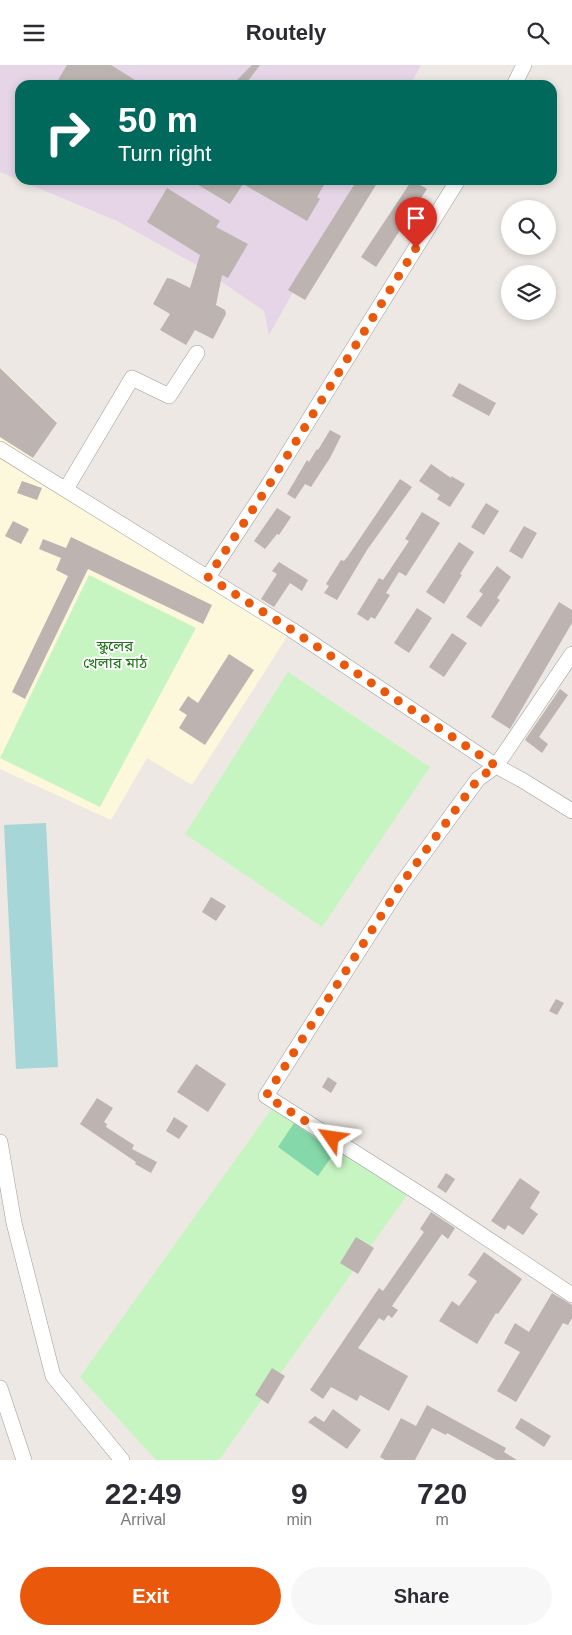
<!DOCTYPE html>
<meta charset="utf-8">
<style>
:root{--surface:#fff;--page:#f7f7f7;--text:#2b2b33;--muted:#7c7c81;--accent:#ea580c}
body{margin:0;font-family:Arial,"Noto Sans Bengali",sans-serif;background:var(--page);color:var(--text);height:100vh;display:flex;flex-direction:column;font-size:19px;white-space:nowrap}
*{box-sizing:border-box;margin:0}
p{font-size:16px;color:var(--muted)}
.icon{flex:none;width:28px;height:28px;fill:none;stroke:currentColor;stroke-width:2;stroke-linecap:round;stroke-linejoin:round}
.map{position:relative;height:1395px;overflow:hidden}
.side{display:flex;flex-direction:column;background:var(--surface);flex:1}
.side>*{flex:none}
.hud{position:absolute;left:15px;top:15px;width:542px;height:105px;border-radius:15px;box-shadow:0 2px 8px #0003;background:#00695c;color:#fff;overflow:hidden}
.fabs{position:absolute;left:501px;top:135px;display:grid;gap:10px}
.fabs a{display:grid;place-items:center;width:55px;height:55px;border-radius:50%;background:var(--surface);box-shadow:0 2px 8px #0003;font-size:25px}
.pin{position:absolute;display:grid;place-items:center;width:42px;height:42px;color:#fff;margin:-51px -21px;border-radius:50% 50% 50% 0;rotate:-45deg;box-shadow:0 0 5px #0007}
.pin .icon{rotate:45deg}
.me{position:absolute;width:55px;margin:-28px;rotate:302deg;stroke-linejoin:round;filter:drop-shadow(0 0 4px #0008)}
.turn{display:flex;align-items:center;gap:18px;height:105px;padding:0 20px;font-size:22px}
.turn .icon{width:65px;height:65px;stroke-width:2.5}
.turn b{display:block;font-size:35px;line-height:42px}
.eta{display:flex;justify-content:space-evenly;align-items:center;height:85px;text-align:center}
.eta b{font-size:30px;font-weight:800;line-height:35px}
.button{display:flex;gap:10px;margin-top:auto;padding:10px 20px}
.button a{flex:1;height:58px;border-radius:30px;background:var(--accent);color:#fff;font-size:20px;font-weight:800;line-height:58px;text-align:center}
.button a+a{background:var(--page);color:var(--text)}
header{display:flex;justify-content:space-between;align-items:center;height:65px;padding:0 20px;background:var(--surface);font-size:22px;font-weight:800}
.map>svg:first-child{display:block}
.industrial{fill:#e6d5e6}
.education{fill:#fdf7dc}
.park{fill:#c7f5c2}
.pitch{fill:#85d8a9}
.water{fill:#a6d6d8}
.building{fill:#bdb3b0}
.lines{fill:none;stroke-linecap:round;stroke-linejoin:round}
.minor-casing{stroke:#9d9d9d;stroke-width:16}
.minor{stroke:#fff;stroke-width:15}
.route{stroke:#ea580c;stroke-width:9;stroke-dasharray:0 16.2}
.labels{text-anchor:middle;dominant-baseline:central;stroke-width:4;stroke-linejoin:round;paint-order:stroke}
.park-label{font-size:15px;fill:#1b7312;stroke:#fff}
</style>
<header><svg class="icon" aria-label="menu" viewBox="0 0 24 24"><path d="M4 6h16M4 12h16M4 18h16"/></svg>Routely<svg class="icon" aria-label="search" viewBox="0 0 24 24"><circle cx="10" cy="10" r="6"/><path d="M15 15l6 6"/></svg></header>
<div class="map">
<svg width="572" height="1395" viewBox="0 0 572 1395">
<rect width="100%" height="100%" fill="#ede8e3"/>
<path class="industrial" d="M0,0H421L410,20H20V115H356L269,270L264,246L202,203L117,156L0,107Z"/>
<path class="education" d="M0,302L57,357L29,401L292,564L192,720L147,693L111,755L0,704Z"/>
<path class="park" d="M89,510L196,563L100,742L0,693Z
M288,607L430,702L322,862L185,769Z
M273,1042L410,1126L219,1395H156L80,1312Z"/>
<path class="pitch" d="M294,1058L335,1087L318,1111L278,1082Z"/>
<path class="water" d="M46,758L58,1002L16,1004L4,760Z"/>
<path class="building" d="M67,0H111L143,20H55Z
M252,0H260L245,20H232Z
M190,115H327L317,132L320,134L307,156L243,119L230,139Z
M357,115H379L305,235L288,225Z
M412,115L427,124L376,202L361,192Z
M167,123L220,156L216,162L248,179L228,213L222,210L216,240L225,245L226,249L213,274L195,265L186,280L160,265L170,249L153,239L167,213L172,214L190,223L200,190L147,157Z
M0,303L57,358L33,393L0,372Z
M459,318L496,338L489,351L452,331Z
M330,365L341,371L330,393L311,422L305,419L295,434L287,429L307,395L309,397L317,384L318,385Z
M431,399L451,413V411L465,419L450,442L437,434L440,430L419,416Z
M400,414L412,422L367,485L337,535L324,528L329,521L326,519L341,495L344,496L348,491Z
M22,416L42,423L37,435L17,428Z
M486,438L499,446L484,470L471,462Z
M277,443L291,452L279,470L277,469L265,484L254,476Z
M422,447L440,458L406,511L399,507L386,528L390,530L375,554L371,552L368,556L357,549L379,513L383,515L409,476L405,474Z
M13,456L29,464L21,479L5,471Z
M524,461L537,468L522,494L509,486Z
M71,472L212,540L203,559L88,504L25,634L12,627L68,511L56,505L61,493L39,484L43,474L66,483Z
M459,477L474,487L460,509L462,510L444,539L426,527Z
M279,497L308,515L302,526L290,518L274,542L261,534L277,509L272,506Z
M497,501L511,512L497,533L500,535L481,562L466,552L483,529L479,526Z
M559,537L572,545V558L510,664L491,652Z
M417,543L432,553L409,588L394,578Z
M452,568L467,578L444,612L429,602Z
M229,589L254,605L205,680L179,663L187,650L179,645L188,631L198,638Z
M560,624L568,630L539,672L548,679L542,688L525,675Z
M211,832L226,841L216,856L202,847Z
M556,934L564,938L557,950L549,946Z
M196,999L226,1019L208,1047L177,1027Z
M328,1012L337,1018L331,1028L322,1022Z
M97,1033L113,1043L104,1057L107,1059L106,1062L134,1080L132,1084L157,1097L151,1108L135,1099L136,1097L80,1059Z
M174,1052L188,1061L179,1074L166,1066Z
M446,1108L455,1114L446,1128L437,1122Z
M520,1113L540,1127L530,1143L538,1149L523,1170L508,1160L505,1165L491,1156Z
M431,1147L455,1163L448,1174L442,1169L392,1241L398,1245L392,1253L388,1250L384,1256L379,1253L358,1283L408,1311L389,1346L360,1330L357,1336L331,1322L323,1334L310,1325L379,1223L383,1226L424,1167L420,1164Z
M356,1172L374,1183L358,1209L340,1198Z
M484,1187L522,1214L498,1249L496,1248L477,1279L439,1256L452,1236L459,1241L477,1216L468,1210Z
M552,1228L572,1240V1253L568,1260L563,1258L516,1337L497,1326L520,1287L504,1278L515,1258L529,1267Z
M272,1303L285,1311L268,1339L255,1330Z
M427,1340L506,1383L504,1387L517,1395H496L447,1368L446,1370L432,1363L415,1395H385L380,1392L401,1353L416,1361Z
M333,1344L361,1365L347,1384L308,1357L315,1351L324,1357Z
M521,1353L551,1371L544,1382L515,1363Z"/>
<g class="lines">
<defs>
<path id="minor" d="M514,20L524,0
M0,384L292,565L496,701L522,715L572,746
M66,424L132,313L169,331L197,288
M208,512L269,419L458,115
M572,589L496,701L478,714L402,818L266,1031L431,1136L572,1230
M0,1077L14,1158L53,1311L122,1395
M0,1323L24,1395"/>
</defs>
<use href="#minor" class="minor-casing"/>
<use href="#minor" class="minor"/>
</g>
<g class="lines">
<path class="route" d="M332,1073L266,1031L402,818L478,714L496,701L292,565L208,512L269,420L416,183"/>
</g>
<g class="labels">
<g class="park-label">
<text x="115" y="580">স্কুলের<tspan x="115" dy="17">খেলার মাঠ</tspan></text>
</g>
</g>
</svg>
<div class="fabs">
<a><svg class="icon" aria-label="search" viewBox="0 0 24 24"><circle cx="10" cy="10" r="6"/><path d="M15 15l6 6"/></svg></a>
<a><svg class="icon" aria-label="layers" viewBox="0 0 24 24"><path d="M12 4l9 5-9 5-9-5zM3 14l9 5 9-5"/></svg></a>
</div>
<div class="pin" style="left:416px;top:183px;background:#d93025"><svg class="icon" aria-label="arrive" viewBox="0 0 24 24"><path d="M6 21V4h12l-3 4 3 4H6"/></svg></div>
<svg class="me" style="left:332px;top:1073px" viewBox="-20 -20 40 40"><path d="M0-17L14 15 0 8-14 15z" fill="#ea580c" stroke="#fff" stroke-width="4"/></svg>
<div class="hud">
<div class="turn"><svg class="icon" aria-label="right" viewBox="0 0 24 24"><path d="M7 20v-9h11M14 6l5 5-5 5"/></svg><div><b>50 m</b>Turn right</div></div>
</div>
</div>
<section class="side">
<div class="eta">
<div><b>22:49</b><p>Arrival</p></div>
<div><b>9</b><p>min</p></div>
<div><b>720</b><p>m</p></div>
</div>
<div class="button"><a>Exit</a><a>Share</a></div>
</section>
